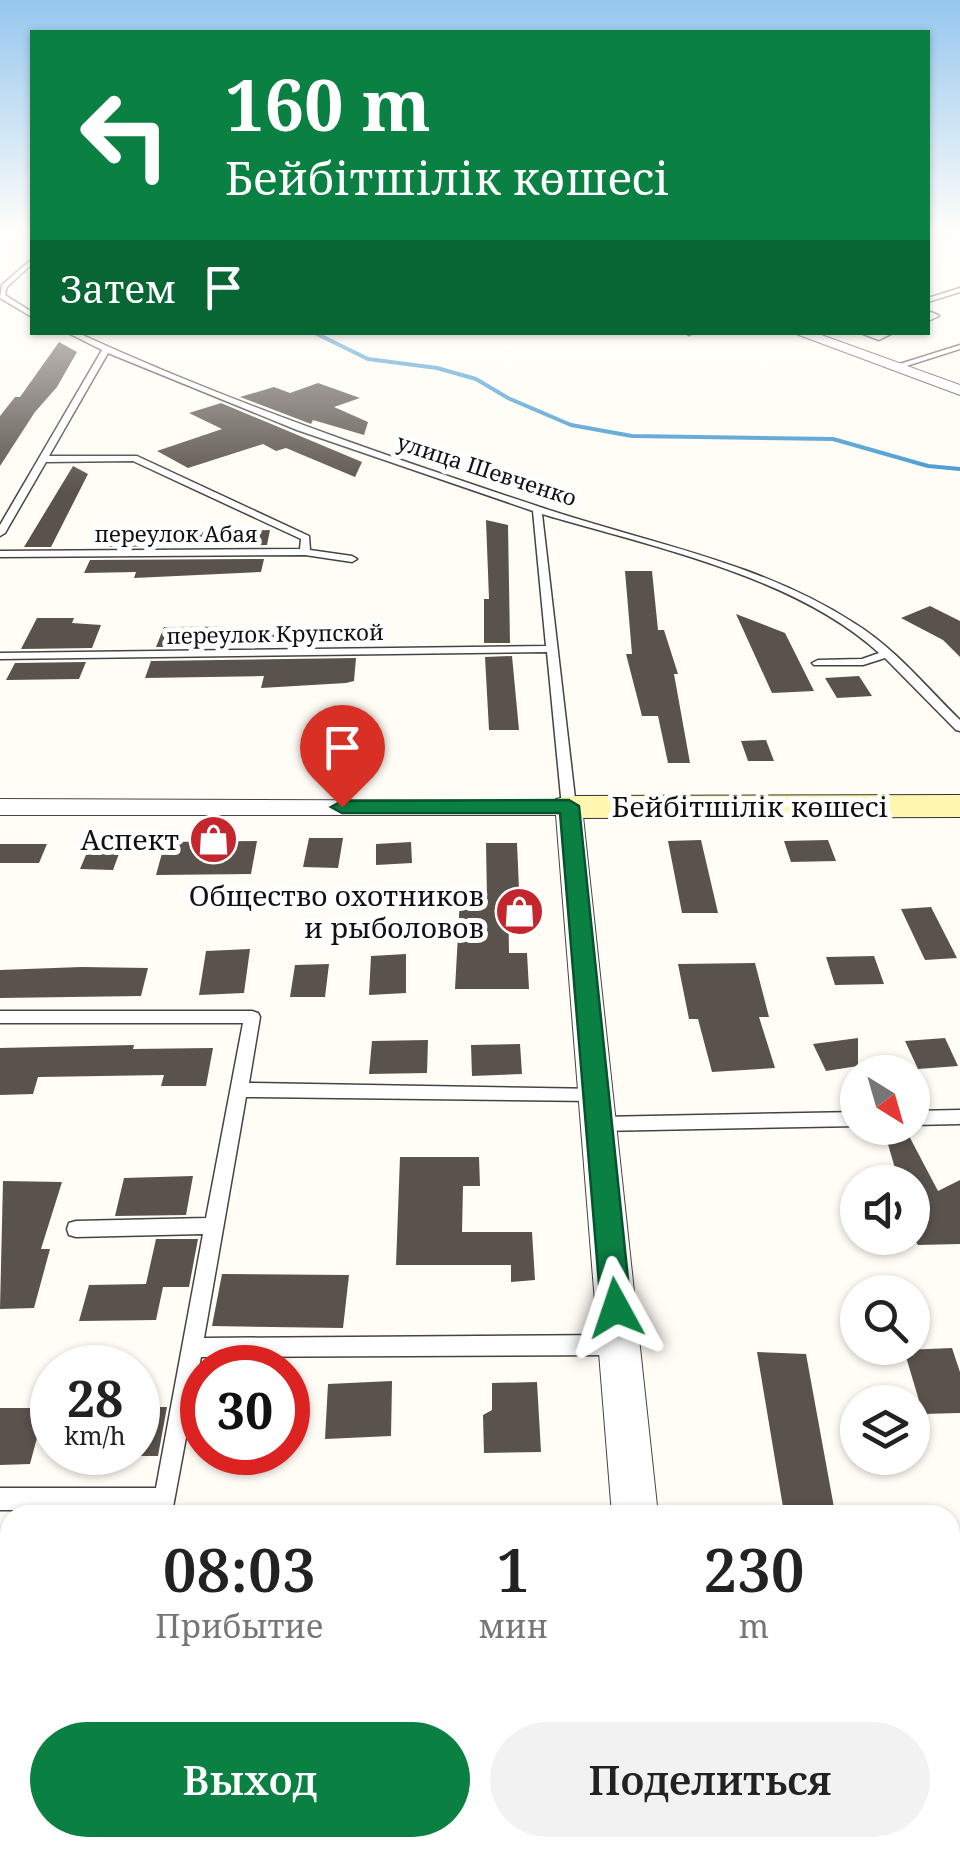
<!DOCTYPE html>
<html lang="ru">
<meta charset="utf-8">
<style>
:root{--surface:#fff;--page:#f2f2f2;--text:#222;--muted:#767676;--accent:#0b8043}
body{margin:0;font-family:"Noto Serif",serif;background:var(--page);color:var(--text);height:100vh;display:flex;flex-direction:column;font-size:38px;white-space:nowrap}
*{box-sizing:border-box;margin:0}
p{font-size:32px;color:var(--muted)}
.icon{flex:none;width:55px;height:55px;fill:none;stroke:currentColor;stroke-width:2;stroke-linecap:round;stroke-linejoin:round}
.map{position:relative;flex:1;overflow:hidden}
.sheet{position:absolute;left:0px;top:1505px;width:960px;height:352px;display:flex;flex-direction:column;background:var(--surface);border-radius:30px 30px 0 0;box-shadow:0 2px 8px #0004}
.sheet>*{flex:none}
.hud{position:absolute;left:30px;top:30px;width:900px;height:305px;border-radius:0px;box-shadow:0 2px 8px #0004;background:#0b8043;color:#fff;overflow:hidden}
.needle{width:65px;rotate:143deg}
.controls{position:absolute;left:840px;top:1055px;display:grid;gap:20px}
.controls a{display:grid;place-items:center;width:90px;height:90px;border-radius:50%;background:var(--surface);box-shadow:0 2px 8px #0004;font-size:50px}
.speed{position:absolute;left:30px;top:1345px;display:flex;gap:20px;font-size:50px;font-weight:700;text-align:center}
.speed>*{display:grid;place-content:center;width:130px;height:130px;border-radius:50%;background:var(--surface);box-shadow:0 2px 8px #0004;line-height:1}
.speed small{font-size:25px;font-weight:400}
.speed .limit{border:15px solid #d22;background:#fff;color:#111}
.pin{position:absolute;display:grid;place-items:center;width:85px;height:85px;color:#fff;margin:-102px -42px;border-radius:50% 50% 50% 0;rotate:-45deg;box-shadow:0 0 10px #0007}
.pin .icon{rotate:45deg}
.me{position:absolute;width:110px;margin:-55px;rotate:355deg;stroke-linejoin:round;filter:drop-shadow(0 0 8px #0008)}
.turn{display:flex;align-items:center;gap:35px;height:210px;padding:0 30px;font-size:45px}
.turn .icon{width:130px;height:130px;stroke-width:2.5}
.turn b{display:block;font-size:70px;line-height:85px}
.then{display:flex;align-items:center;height:95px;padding:0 30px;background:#0003;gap:20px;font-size:38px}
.eta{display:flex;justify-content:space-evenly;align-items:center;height:170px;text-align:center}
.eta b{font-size:60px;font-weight:600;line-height:70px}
.cta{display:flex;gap:20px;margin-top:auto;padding:20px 30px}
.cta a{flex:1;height:115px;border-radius:60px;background:var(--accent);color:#fff;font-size:40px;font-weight:600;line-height:115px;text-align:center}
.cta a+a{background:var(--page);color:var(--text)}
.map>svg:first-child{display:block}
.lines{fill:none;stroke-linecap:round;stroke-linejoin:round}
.stream{stroke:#3f96cf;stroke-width:4}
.building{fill:#5a524d}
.lane-casing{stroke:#444;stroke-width:3}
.street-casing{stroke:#444;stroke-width:2}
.secondary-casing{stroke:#333;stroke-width:2}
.lane{fill:#fff;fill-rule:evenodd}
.street{fill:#fff;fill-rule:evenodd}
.secondary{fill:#fff6b0;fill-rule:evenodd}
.route{fill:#0b8043;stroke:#07532c;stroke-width:2.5}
.labels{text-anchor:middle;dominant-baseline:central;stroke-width:10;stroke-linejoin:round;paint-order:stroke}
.far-street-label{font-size:22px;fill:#111;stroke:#fff}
.street-label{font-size:28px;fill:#111;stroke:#fff}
.poi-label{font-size:28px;fill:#111;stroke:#fff;text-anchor:end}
</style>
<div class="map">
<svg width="960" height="1857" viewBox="0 0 960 1857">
<rect width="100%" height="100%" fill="#fffdf5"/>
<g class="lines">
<path class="stream" d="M313,332L368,359L437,368L476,379L508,398L571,425L632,436L833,439L928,466L960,469"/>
</g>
<path class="building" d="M59,342L77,352L57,387L35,412L0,466V416L15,397H20Z
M318,383L360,398L334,407L368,422L364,435L313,420L311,424L240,397L274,387L290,393Z
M221,403L362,462L355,477L286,448L276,451L263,444L188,468L157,451L222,429L189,413Z
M73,466L88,474L51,547H24Z
M486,520L508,525L510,643H484V599H489Z
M270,530L267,545L96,547L103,531H125L124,534Z
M264,559L261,572L134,578L136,572L84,573L90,560Z
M625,571H652L658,630H664L678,674H674L690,763H668L658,716H642L626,654H632Z
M930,606L960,621V657L943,640L901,618Z
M736,614L785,633L814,691L772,693Z
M37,618H74L72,623L101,625L92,648L21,649Z
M359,626L357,645L156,647L164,627Z
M512,656L519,730H489L485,657Z
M356,658L354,681L346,683L261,688L264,676L145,678L151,661Z
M86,662L79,679L6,680L15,663Z
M859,676L872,696L837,698L825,678Z
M766,740L774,761H748L741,741Z
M309,838H343L338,868L303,867Z
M701,840L718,913H682L668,841Z
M828,840L836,861L791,862L784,841Z
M257,841L251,874L156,875L165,842Z
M411,842L412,863L376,865V844Z
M91,843H123L113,870L80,869Z
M486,843H517L519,889H508L509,953H527L529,989H455L460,898L487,899Z
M0,844H47L39,863H0Z
M931,907L957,958L925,960L901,909Z
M250,949L244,993L199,995L206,951Z
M406,954V993L369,995L371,956Z
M874,956L884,984L835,985L826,957Z
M755,963L769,1017H759L775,1068L712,1072L698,1019H689L678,964Z
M329,964L325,997H290L295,965Z
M81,967L148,968L141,996L0,998V970Z
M858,1038V1066L826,1071L813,1044Z
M945,1038L958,1066L918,1069L905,1041Z
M428,1040L427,1073L369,1074L372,1041Z
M520,1044L522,1074L472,1076L471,1045Z
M134,1045L133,1049L213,1048L206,1086H161L164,1075L38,1077L33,1094L0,1095V1048Z
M885,1134H908L938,1191L960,1180V1244L918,1245L912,1236V1182H899Z
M400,1157H479L480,1186H463L462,1232H532L535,1280L511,1282V1265H396Z
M193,1176L186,1215L115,1216L124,1178Z
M3,1181L62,1182L41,1249H50L34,1308L0,1309Z
M156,1239H198L189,1287H163L156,1320L79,1321L89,1285L146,1284Z
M222,1274L349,1275L343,1328L212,1326Z
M952,1348L960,1372V1413L923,1414L904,1350Z
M757,1352L806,1354L835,1513H784Z
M392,1381L391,1436L325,1439L328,1384Z
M537,1382L541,1452L484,1453L483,1415L492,1410V1383Z
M138,1407H167L158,1456H138Z
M0,1408H45L30,1464L0,1465Z"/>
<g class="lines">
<defs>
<path id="lane" d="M32,259V264L7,287L5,295L32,312V317L0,298L2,285Z
M960,288V292L928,302V298Z
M928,311L938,315L939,316L928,321Z
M66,332H76C228,402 386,456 543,508C648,543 760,562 854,623C895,648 926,687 960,720V731L956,730L885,658L863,665H814L812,663L818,660L862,659L879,653C795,576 650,546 542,514L576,807L574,810H564L562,807L547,652L0,659V653L546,646L533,511L297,430L108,353L49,456H137L309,536L310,550L352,556L357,559L352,562L305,555L0,557V551L300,549L301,539L133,461L46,462L5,533L0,536V525L102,350Z
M685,332H693V333L689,335Z
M858,332L879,335L895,332L879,340Z
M960,345V349L897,369L890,367Z
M0,1011H252L258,1013L260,1017L249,1083L600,1089L603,1094L600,1099L594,1101L246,1097L204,1338L618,1335L625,1338L628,1345L625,1352L618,1355L201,1357L173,1507L165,1510H0V1488H156L203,1234L76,1237L69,1235L67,1229L69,1223L76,1221L206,1218L243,1023H0Z
M960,1110V1124L912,1125V1111Z
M858,1112V1126L599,1131L593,1129L590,1124L593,1119L599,1117Z
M950,1766H960V1792H950Z"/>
<path id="street" d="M791,332H813L960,385V395Z
M0,799L578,801L582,807L658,1515H612L556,815H0Z
M639,1848H693L694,1857H640Z"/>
<path id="secondary" d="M960,795V817L569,818L556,815L551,807L556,799L569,796Z"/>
</defs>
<use href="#lane" class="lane-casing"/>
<use href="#street" class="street-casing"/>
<use href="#secondary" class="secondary-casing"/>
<use href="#lane" class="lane"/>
<use href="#street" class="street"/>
<use href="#secondary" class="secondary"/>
</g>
<linearGradient id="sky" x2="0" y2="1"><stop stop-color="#95c6ee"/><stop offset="0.47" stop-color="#fffefa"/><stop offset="1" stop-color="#fffefa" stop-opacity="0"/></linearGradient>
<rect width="960" height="492" fill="url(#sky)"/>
<path class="route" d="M569,800L579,806L631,1308L627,1318L616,1322L605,1318L601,1308L560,813H342L331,807L342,801Z"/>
<defs>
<symbol id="shop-disc" viewBox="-11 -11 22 22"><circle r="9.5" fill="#c4262e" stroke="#fff"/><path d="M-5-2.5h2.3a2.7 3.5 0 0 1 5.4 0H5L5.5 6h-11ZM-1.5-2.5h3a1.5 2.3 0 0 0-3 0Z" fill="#fff"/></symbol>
</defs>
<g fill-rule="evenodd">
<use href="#shop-disc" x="186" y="812" width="55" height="55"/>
<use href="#shop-disc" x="492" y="884" width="55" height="55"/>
</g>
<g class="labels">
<g class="far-street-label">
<text transform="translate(487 469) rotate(18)">улица Шевченко</text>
<text x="176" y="533">переулок Абая</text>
<text transform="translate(275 633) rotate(-1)">переулок Крупской</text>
</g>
<g class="street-label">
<text x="750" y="806">Бейбітшілік көшесі</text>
</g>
<g class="poi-label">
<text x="179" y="839">Аспект</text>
<text x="484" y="895">Общество охотников<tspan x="484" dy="32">и рыболовов</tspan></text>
</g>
</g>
</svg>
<div class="controls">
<a><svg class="needle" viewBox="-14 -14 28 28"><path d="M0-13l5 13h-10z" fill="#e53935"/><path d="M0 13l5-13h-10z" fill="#767676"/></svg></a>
<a><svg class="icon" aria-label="sound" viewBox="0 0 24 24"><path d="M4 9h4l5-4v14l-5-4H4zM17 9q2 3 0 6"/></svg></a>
<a><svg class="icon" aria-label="search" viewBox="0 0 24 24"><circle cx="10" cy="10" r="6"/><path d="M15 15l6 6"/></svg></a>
<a><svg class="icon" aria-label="layers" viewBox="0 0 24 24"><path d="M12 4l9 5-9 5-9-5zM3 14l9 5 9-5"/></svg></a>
</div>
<div class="speed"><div>28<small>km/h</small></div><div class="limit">30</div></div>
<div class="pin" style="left:342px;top:807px;background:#d93025"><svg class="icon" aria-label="arrive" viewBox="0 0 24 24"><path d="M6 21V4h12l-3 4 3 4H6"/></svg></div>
<svg class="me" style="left:616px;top:1308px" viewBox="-20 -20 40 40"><path d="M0-17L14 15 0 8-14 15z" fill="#0b8043" stroke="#fff" stroke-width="4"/></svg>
<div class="hud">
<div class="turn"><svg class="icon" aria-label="left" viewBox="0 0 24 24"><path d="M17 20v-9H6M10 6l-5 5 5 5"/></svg><div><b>160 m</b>Бейбітшілік көшесі</div></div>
<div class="then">Затем<svg class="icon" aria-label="arrive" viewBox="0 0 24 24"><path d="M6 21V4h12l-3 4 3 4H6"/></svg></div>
</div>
<section class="sheet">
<div class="eta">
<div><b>08:03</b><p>Прибытие</p></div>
<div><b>1</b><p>мин</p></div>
<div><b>230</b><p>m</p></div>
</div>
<div class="cta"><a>Выход</a><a>Поделиться</a></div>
</section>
</div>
